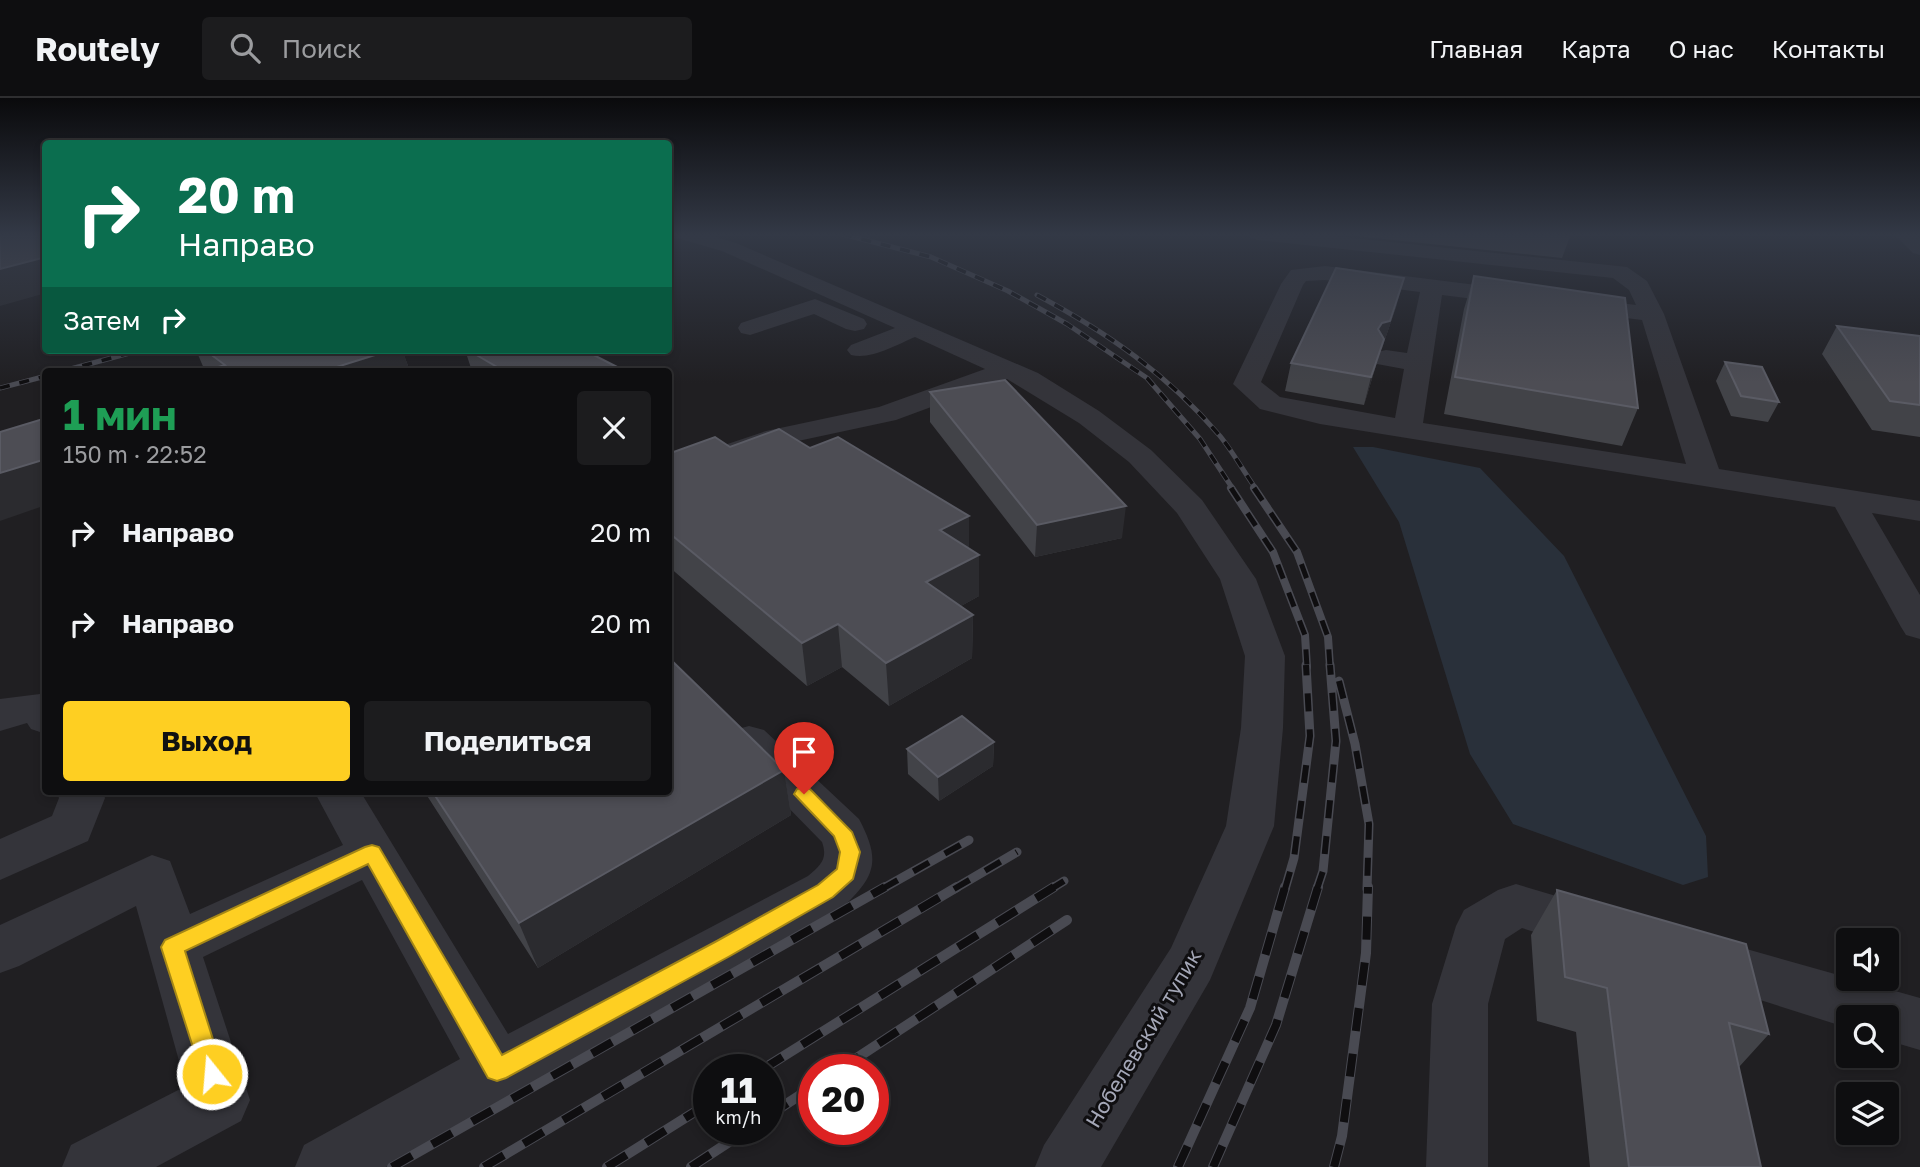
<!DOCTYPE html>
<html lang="ru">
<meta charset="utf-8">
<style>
:root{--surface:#0e0e10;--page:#1c1c1e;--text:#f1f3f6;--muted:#9b9c9f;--line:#2e2e30;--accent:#fecf22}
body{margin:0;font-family:"Golos Text",sans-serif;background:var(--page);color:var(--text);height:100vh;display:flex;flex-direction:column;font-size:26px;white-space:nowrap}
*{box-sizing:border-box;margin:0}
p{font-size:23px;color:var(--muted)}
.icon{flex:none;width:38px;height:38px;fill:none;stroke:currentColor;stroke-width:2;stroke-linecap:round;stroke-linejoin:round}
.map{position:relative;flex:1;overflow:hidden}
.details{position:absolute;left:42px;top:270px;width:630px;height:427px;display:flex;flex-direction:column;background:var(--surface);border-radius:7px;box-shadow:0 4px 10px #0003,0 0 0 2px var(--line)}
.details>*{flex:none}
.top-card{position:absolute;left:42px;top:42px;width:630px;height:214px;border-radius:7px;box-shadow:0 4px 10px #0003,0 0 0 2px var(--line);background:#0b6e4f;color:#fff;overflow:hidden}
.controls{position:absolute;left:1836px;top:830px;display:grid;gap:14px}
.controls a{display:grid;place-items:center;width:63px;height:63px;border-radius:7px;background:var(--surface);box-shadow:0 4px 10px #0003,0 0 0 2px var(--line);font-size:35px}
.speed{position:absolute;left:693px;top:956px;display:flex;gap:14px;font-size:35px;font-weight:700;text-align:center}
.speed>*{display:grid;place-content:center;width:91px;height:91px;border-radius:50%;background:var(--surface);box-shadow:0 4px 10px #0003,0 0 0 2px var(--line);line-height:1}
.speed small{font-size:18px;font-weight:400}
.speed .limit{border:10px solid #d22;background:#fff;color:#111}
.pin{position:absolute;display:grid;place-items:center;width:60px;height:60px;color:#fff;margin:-72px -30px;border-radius:50% 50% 50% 0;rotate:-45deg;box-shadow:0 0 7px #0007}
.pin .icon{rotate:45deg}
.me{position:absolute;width:77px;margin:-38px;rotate:343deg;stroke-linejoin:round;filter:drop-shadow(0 0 5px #0008)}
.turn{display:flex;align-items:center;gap:24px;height:147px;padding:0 21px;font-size:32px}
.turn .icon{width:91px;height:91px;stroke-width:2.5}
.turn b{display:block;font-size:49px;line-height:60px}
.then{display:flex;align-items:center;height:66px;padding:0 21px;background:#0003;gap:14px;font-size:26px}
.round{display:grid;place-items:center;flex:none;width:74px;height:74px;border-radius:7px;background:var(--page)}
.summary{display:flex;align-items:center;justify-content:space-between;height:119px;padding:0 21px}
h1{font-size:42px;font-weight:700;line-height:52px;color:#1e9e55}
.cta{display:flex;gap:14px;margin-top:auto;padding:14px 21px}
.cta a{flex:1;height:80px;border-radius:7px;background:var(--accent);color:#111;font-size:28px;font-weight:700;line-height:80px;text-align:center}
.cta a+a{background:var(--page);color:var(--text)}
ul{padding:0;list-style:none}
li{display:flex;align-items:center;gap:21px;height:91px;padding:0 21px}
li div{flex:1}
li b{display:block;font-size:26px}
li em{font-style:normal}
header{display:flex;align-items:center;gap:42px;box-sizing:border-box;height:98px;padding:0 35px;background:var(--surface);border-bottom:2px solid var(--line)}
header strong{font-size:33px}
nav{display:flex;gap:38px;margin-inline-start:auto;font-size:24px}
.search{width:490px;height:63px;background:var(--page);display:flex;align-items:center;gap:18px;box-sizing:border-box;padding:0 24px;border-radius:7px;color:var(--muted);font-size:26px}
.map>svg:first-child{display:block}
.built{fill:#201f22;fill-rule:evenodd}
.water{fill:#29303a}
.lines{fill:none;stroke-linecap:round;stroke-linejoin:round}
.minor{fill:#34343a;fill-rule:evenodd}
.rail-far3-casing{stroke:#494a52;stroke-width:5}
.rail-far2-casing{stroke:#494a52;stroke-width:8}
.rail-far1-casing{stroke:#494a52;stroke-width:9}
.rail-casing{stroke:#494a52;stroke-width:10}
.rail-far3{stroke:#0f0e10;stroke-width:3.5;stroke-dasharray:10;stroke-linecap:butt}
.rail-far2{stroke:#0f0e10;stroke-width:5;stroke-dasharray:15;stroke-linecap:butt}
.rail-far1{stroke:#0f0e10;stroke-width:6;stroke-dasharray:18;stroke-linecap:butt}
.rail{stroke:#0f0e10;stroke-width:8;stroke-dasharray:23;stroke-linecap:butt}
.wall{fill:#424348}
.shaded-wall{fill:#2b2b2f}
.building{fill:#4d4d54;stroke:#5a5b64;stroke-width:2}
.route{fill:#fecf22;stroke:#a58716;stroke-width:2}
.labels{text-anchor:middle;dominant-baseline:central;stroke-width:6;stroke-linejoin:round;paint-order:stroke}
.street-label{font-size:21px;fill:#a4a7b7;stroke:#0f0e10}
</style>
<header>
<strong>Routely</strong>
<div class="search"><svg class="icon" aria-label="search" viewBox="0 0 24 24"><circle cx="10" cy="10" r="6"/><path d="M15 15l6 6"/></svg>Поиск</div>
<nav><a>Главная</a><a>Карта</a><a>О нас</a><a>Контакты</a></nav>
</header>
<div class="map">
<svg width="1920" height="1069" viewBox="0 0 1920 1069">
<rect width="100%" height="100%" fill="#131315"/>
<path class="built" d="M0,136H45L46,252H668L669,136H1920V1069H0ZM46,273H668V693H46ZM1848,842H1886V880H1848ZM1848,919H1886V957H1848ZM709,971H768V1031H709ZM814,971H873V1031H814ZM1848,996H1886V1034H1848Z"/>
<path class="water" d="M1353,349H1373L1480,370L1564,458L1706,738L1708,779L1683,787L1513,726L1470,656L1399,424Z"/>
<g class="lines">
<path class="minor" d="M674,136H706L736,145L1038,275L1099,313L1151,352L1202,402L1256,481L1285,558L1283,630L1274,728L1210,882L1101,1069H1035L1044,1047L1171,850L1226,728L1241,630L1245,558L1220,481L1177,415L1129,364L1079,325L1007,281L896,322L784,346L668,386V366L766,333L879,309L985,271L915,239C896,247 871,262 851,257L847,252L851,247L895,230L722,153L677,140Z
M1248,136H1315L1627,169L1647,183L1664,216L1719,371L1920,403V423L1872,415L1920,497V541L1906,537L1901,529L1835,409L1320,326L1260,311L1233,286L1281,186L1291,172L1325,168L1636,207L1629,192L1613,180L1258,142L1251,140ZM1325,182L1420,194L1407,255L1386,252L1377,254L1373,260L1377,266L1404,271L1395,320L1280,299L1261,284L1303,187L1306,183ZM1442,197L1642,222L1686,366L1423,325Z
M1894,136H1916L1920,140V157L1913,155Z
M815,201L864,221L867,226L864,231L855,233L846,231L814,216L750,237L741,235L738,230L741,225Z
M40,596L46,597V636L31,631L27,625L0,633V601Z
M749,628L764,632L859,721C880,761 877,777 844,808L386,1069H295L304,1047L460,961L362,782L203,859L250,1002L241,1023L156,1069H62L71,1047L186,988L136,808L19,868L0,875V827L152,757L170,763L190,816L343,747L314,693H360L508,936L808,778C821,767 828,761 822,744L734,654L727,643L734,632Z
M56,693H102L105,700L88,743L0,782V741L52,718L59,700Z
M1516,786L1610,814L1618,830L1610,846L1592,852L1522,830L1505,841L1488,906V1069H1426L1432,906L1456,828L1464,812L1498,792Z
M1704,839L1920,900V952L1886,942V919H1848V930L1685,878L1677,862L1685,846Z"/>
<defs>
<path id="rail-far3" d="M842,136L931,159L1008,193L1067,226L1147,280L1200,341L1233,391
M1037,197C1108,235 1167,276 1220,338C1233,354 1244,374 1256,391
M63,273L141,252
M0,290L46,278"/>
<path id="rail-far2" d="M1231,390L1273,454L1305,537L1307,569
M1254,390L1297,454L1328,539L1330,569"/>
<path id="rail-far1" d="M1339,583L1355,646L1369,726L1367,791
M882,791L969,742
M954,791L1017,754
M1051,791L1064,783
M1285,791L1294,760L1310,638L1306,567
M1317,791L1323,773L1336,643L1330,567"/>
<path id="rail" d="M763,971L1054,789
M840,971L1067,822
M768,1018L814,988
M392,1069L885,789
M484,1069L957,789
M607,1069L709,1005
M691,1069L749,1031
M1178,1069L1250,910L1285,789
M1213,1069L1276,927L1318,789
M1334,1069L1342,1038L1366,855L1368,789"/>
</defs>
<use href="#rail-far3" class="rail-far3-casing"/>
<use href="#rail-far2" class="rail-far2-casing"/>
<use href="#rail-far1" class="rail-far1-casing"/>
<use href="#rail" class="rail-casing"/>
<use href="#rail-far3" class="rail-far3"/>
<use href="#rail-far2" class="rail-far2"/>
<use href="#rail-far1" class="rail-far1"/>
<use href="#rail" class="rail"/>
</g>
<path class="wall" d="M1338,136H1571L1562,160Z
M1816,136H1838L1837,138Z
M1474,178L1638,310L1622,348L1444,316L1464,211Z
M1397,206L1382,250L1381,251L1364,307L1285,293L1291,265Z
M1837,228L1920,238V339L1872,332L1822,256Z
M196,252H402L410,273H205Z
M465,252H584L625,273H472Z
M1725,264L1779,304L1768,324L1731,318L1716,283Z
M930,294L1122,440L1035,459L930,324Z
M730,349L979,498L961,508L973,517L972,560L889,608L842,569L807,588L668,468V356Z
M994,644L993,668L939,703L908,676L907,651Z
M784,672L791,717L538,870L424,693H668Z
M1557,792L1769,936L1739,969L1761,1069H1590L1576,934L1537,923L1531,837Z"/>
<path class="shaded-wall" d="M46,159V195L0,208V171Z
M1404,180L1397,206L1382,250L1381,251L1364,307L1371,279L1378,231Z
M391,252H402L410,273H324Z
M46,361V407L0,423V375Z
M1126,408L1122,440L1035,459L1037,427Z
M969,418V458L940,432Z
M979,457V498L927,527L926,484Z
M973,517L972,560L889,608L886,565Z
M838,526L842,569L807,588L802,545Z
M994,644L993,668L939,703L938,679Z
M784,672L791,717L538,870L519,825Z"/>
<path class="building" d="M0,136H46V159L0,171Z
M1336,170L1404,180L1390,223L1382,225L1378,231L1384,241L1371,279L1291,265Z
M1474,178L1625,200L1638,310L1455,279Z
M1837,228L1920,238V307L1890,303Z
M205,252H391L324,273H205L225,267Z
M468,252H584L625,273H504Z
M1725,264L1762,269L1779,304L1741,298Z
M1005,282L1126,408L1037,427L930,294Z
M46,320V361L0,375V334Z
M779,331L810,350L838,339L969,418L940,432L979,457L926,484L973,517L886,565L838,526L802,545L668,434V356L715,339L730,349Z
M668,559L784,672L519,825L432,693H668Z
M962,618L994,644L938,679L907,651Z
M1557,792L1746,846L1769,936L1729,925L1761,1069H1629L1607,890L1565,879Z"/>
<linearGradient id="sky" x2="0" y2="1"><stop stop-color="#0a0a0c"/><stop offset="0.48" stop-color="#333946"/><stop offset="1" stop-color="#333946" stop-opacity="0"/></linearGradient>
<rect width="1920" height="285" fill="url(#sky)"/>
<path class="route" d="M804,689L810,691L852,734L860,754L853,781L833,799L730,858L506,980L497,983L488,980L368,766L185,853L224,976L221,984L212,988L204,984L161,849L165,842L365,749L372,747L379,749L502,957L715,844L818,787L837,771L840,754L834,738L794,696L797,691Z"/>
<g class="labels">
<g class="street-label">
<text transform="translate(1143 940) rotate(-59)">Нобелевский тупик</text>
</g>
</g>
</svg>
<div class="controls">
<a><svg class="icon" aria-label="sound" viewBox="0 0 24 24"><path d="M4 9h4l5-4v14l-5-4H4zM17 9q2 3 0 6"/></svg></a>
<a><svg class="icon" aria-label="search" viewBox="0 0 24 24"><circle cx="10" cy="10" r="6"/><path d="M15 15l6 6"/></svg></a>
<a><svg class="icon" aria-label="layers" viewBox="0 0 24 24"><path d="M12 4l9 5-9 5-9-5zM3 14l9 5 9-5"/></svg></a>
</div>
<div class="speed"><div>11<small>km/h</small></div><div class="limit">20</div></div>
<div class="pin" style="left:804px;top:696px;background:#d93025"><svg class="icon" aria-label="arrive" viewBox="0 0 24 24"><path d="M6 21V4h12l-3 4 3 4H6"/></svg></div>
<svg class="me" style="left:212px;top:976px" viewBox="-20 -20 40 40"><circle r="17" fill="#fecf22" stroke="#fff" stroke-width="3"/><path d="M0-11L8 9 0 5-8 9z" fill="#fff"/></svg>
<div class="top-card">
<div class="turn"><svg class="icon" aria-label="right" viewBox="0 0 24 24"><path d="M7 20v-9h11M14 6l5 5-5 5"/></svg><div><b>20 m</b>Направо</div></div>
<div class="then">Затем<svg class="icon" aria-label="right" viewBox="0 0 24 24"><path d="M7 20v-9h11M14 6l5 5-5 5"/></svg></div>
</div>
<section class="details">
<div class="summary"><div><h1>1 мин</h1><p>150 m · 22:52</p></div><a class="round"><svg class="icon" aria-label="close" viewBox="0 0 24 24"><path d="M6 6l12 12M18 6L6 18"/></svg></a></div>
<ul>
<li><svg class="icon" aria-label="right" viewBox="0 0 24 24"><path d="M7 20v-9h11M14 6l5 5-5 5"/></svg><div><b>Направо</b></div><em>20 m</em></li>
<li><svg class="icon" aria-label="right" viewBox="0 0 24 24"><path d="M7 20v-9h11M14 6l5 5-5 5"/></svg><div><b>Направо</b></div><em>20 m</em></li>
</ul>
<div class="cta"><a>Выход</a><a>Поделиться</a></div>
</section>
</div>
